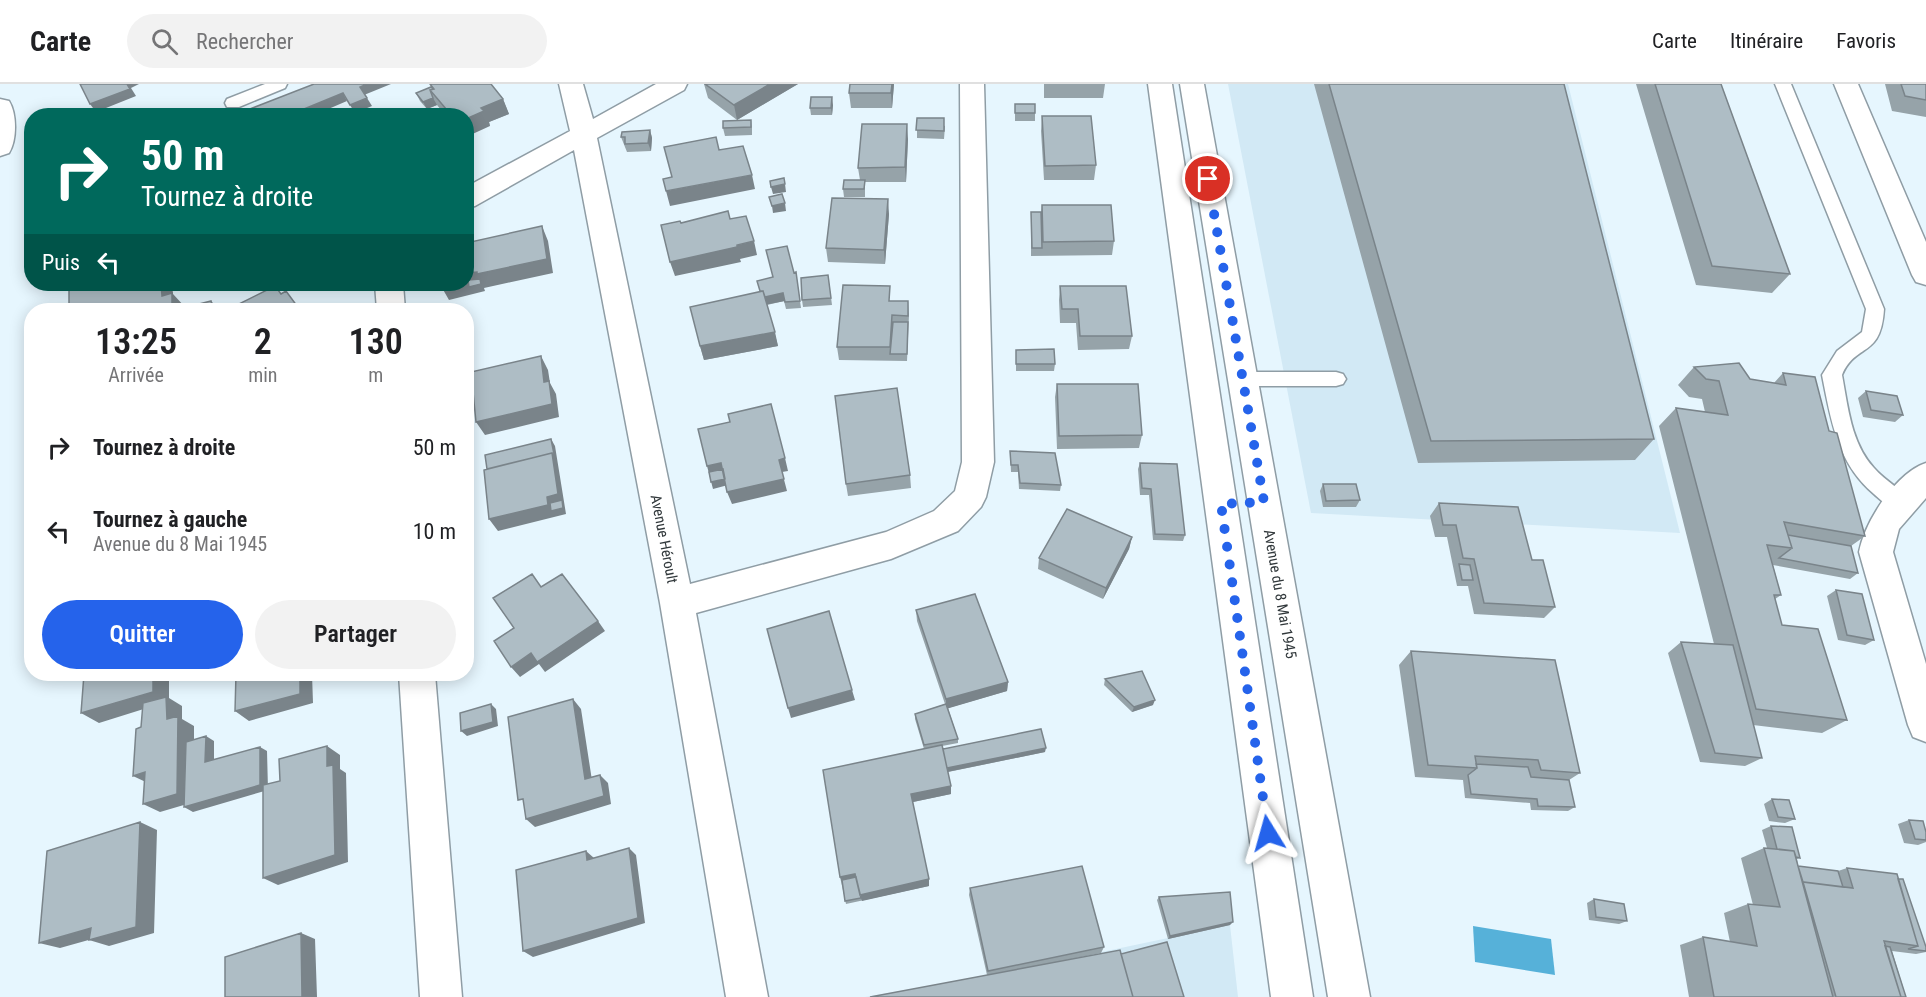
<!DOCTYPE html>
<html lang="fr">
<meta charset="utf-8">
<style>
:root{--surface:#fff;--page:#f2f2f2;--text:#202124;--muted:#757577;--line:#e0e0e0;--accent:#2563eb}
body{margin:0;font-family:"Roboto Condensed",sans-serif;background:var(--page);color:var(--text);height:100vh;display:flex;flex-direction:column;font-size:22px;white-space:nowrap}
*{box-sizing:border-box;margin:0}
p{font-size:20px;color:var(--muted)}
.icon{flex:none;width:33px;height:33px;fill:none;stroke:currentColor;stroke-width:2;stroke-linecap:round;stroke-linejoin:round}
.map{position:relative;flex:1;overflow:hidden}
.details{position:absolute;left:24px;top:219px;width:450px;height:378px;display:flex;flex-direction:column;background:var(--surface);border-radius:24px;box-shadow:0 3px 15px #0003}
.details>*{flex:none}
.guide{position:absolute;left:24px;top:24px;width:450px;height:183px;border-radius:24px;box-shadow:0 3px 15px #0003;background:#00695c;color:#fff;overflow:hidden}
.pin{position:absolute;display:grid;place-items:center;width:51px;height:51px;color:#fff;margin:-26px;border:3px solid #fff;border-radius:50%;box-shadow:0 2px 6px #0007}
.me{position:absolute;width:66px;margin:-33px;rotate:352deg;stroke-linejoin:round;filter:drop-shadow(0 0 4px #0008)}
.turn{display:flex;align-items:center;gap:21px;height:126px;padding:0 18px;font-size:27px}
.turn .icon{width:78px;height:78px;stroke-width:2.5}
.turn b{display:block;font-size:42px;line-height:51px}
.then{display:flex;align-items:center;height:57px;padding:0 18px;background:#0003;gap:12px;font-size:22px}
.eta{display:flex;justify-content:space-evenly;align-items:center;height:102px;text-align:center}
.eta b{font-size:36px;font-weight:600;line-height:42px}
.action{display:flex;gap:12px;margin-top:auto;padding:12px 18px}
.action a{flex:1;height:69px;border-radius:36px;background:var(--accent);color:#fff;font-size:24px;font-weight:600;line-height:69px;text-align:center}
.action a+a{background:var(--page);color:var(--text)}
ul{padding:0;list-style:none}
li{display:flex;align-items:center;gap:18px;height:84px;padding:0 18px}
li div{flex:1}
li b{display:block;font-size:22px}
li em{font-style:normal}
header{display:flex;align-items:center;gap:36px;box-sizing:border-box;height:84px;padding:0 30px;background:var(--surface);border-bottom:2px solid var(--line)}
header strong{font-size:28px}
nav{display:flex;gap:33px;margin-inline-start:auto;font-size:21px}
.search{width:420px;height:54px;background:var(--page);display:flex;align-items:center;gap:15px;box-sizing:border-box;padding:0 21px;border-radius:33px;color:var(--muted);font-size:22px}
.map>svg:first-child{display:block}
.built{fill:#d2e9f5}
.water{fill:#56b1d9}
.lines{fill:none;stroke-linecap:round;stroke-linejoin:round}
.lane-casing{stroke:#8f9da5;stroke-width:3}
.street-casing{stroke:#8f9da5;stroke-width:3}
.secondary-casing{stroke:#8f9da5;stroke-width:3}
.lane{fill:#fff;fill-rule:evenodd}
.street{fill:#fff;fill-rule:evenodd}
.secondary{fill:#fff;fill-rule:evenodd}
.wall{fill:#96a3a9}
.shaded-wall{fill:#7a848a}
.building{fill:#aebdc5;stroke:#7a848a;stroke-width:1.5}
.route{stroke:#2563eb;stroke-width:10;stroke-dasharray:0 18}
.labels{text-anchor:middle;dominant-baseline:central;stroke-width:4.5;stroke-linejoin:round;paint-order:stroke}
.street-label{font-size:15px;fill:#31383b;stroke:#fff}
</style>
<header>
<strong>Carte</strong>
<div class="search"><svg class="icon" aria-label="search" viewBox="0 0 24 24"><circle cx="10" cy="10" r="6"/><path d="M15 15l6 6"/></svg>Rechercher</div>
<nav><a>Carte</a><a>Itinéraire</a><a>Favoris</a></nav>
</header>
<div class="map">
<svg width="1926" height="913" viewBox="0 0 1926 913">
<rect width="100%" height="100%" fill="#e6f6fe"/>
<path class="built" d="M1228,0H1568L1680,449L1311,429Z
M1230,841L1238,913H865L987,892Z"/>
<path class="water" d="M1473,842L1551,855L1555,891L1475,878Z"/>
<g class="lines">
<defs>
<path id="lane" d="M265,0H287L285,4L239,23H227L225,19L227,15Z
M1775,0H1791L1884,225C1881,275 1856,258 1842,291C1848,323 1851,359 1874,384C1885,397 1904,406 1911,420L1908,426L1901,429C1890,425 1882,417 1874,410C1837,379 1831,336 1822,291L1837,267L1862,248L1866,225Z
M1243,288H1336L1343,290L1346,295L1343,300L1336,302H1243L1236,300L1233,295L1236,290Z"/>
<path id="street" d="M559,0H583L593,35L656,0H687L684,6L597,54L690,500L886,448L934,427L955,407L962,378L960,0H984L994,378L986,413L981,423L958,447L891,475L696,529L768,913H726L660,519L574,66L475,122L466,124V103L570,47Z
M1834,0H1858L1926,158V201L1916,198L1912,191Z
M0,15L9,17C17,30 17,56 9,69L0,72Z
M375,200H403L405,226H377Z
M1926,379V414L1899,445L1893,468L1926,580V658L1913,653L1908,641L1859,468C1865,437 1896,389 1926,379Z
M399,590H435L462,913H420Z"/>
<path id="secondary" d="M1148,0H1172L1313,913H1271Z
M1180,0H1204L1370,913H1328Z"/>
</defs>
<use href="#lane" class="lane-casing"/>
<use href="#street" class="street-casing"/>
<use href="#secondary" class="secondary-casing"/>
<use href="#lane" class="lane"/>
<use href="#street" class="street"/>
<use href="#secondary" class="secondary"/>
</g>
<path class="wall" d="M430,0H491L503,15L509,30L489,38L490,42L466,32H446L437,21L427,25L420,17L416,9L431,3Z
M704,0H798L737,36L708,14Z
M850,0H894L892,24H851L849,9Z
M1044,0H1105L1103,14H1044Z
M1314,0H1564L1654,355L1635,376L1418,379Z
M1636,0H1721L1790,190L1772,209L1696,201Z
M1885,0H1926V33L1892,27Z
M1015,20L1035,29V37H1015Z
M833,21L832,31H811L810,24Z
M1042,32L1096,81L1094,96H1044L1041,47Z
M917,34L945,42L944,55L917,54Z
M751,36L752,44V51L725,52L723,44Z
M650,46L652,54L651,67L627,68L621,53Z
M908,55L906,98H865V113H844L843,105L860,96L858,84Z
M1042,121L1114,157L1112,171L1031,172V128H1041Z
M889,130L885,180L828,178L826,164Z
M796,188L801,224L786,225L784,217L767,221L778,262L704,276L700,262L760,207L794,189Z
M828,191L832,221L803,223L802,216Z
M1060,202L1132,252L1129,265L1078,266L1076,239H1060L1059,216Z
M891,217H908L909,231L907,277L839,276L837,263Z
M1016,266L1055,280L1054,287H1016Z
M1694,283L1750,295L1774,299L1783,289L1829,347L1865,452L1851,462L1858,489L1850,495L1773,481L1781,511L1775,515L1782,541L1847,636L1822,649L1753,641L1762,674L1745,682L1700,678L1668,569L1681,558L1714,560L1659,342L1676,324L1705,328L1702,315L1689,313L1678,301Z
M1057,300L1142,351L1139,364L1057,365L1055,313Z
M1866,307L1903,331L1895,338L1863,333L1858,314Z
M1010,367L1061,401L1060,407L1019,405L1018,388H1011Z
M1140,379L1185,451L1183,457L1153,456L1149,411H1140L1138,385Z
M910,391L911,404L848,412L846,400Z
M1323,400L1360,416L1356,423H1323L1320,407Z
M1439,419L1532,476L1555,523L1544,534L1474,530L1468,502H1457L1447,453H1435L1430,432Z
M1132,453L1129,465L1103,515L1038,485L1039,474Z
M1836,506L1874,556L1865,561L1838,556L1827,512Z
M916,526L1008,598L1007,607L948,624L958,655V659L942,662L943,665L1045,668L948,688L951,710L913,718L929,802L846,820L840,793L924,665L915,635V630L945,620L917,537Z
M1411,567L1580,689L1569,696L1575,723L1568,727L1531,726L1530,719L1465,714L1463,696L1415,693L1399,581Z
M1105,595L1153,621L1132,628L1104,601Z
M1772,715L1795,735L1785,739L1769,737L1764,720Z
M1909,736L1926,748V758L1918,761L1904,759L1898,740Z
M1771,742L1800,774L1797,775L1798,782L1838,787L1847,784L1926,863V868L1916,870L1892,867L1906,913H1689L1680,861L1703,853L1730,858L1724,829L1748,820L1753,821L1741,774L1764,764H1767L1762,746Z
M970,804L1104,863L1101,869L1057,878L1121,870L987,891L969,811Z
M1159,813L1230,841L1168,855L1157,816Z
M1594,815L1627,837L1619,840L1589,836L1587,819Z"/>
<path class="shaded-wall" d="M127,0H139L131,4L136,12L96,28L90,20Z
M367,0H391L364,11L360,3Z
M770,0H798L737,36L734,21Z
M892,0H894L892,24L891,9Z
M343,9L347,17L312,32H287Z
M832,13L833,21L832,31L831,24Z
M367,14L372,22L355,29L350,21Z
M433,14L437,21L427,25L423,18Z
M503,15L509,30L489,38L490,42L466,53V35L481,24Z
M146,25L151,32H145Z
M907,40L908,55L906,98L905,83Z
M650,46L652,54L651,67L648,59Z
M752,91L755,105L670,122L666,107Z
M785,100L786,108L773,110L771,103Z
M888,115L889,130L885,180L884,166Z
M785,119L786,127L773,129L772,122Z
M542,142L548,157L553,189L484,204L485,207L449,216L441,202L450,200H466V189Z
M754,157L757,171L740,175L741,178L675,192L670,178Z
M161,200H172L173,210L185,223V226H172L162,212Z
M783,209L785,217L764,221L762,214Z
M211,217L218,224V226H213Z
M775,248L778,262L704,276L700,262Z
M541,272L548,286L550,299L556,310L559,333L485,351L476,338L544,298Z
M551,355L555,362L566,430L498,447L489,435L492,398Z
M785,374L788,387L782,388L787,407L732,420L727,408L779,376Z
M721,379L728,401L713,405L707,382Z
M1132,453L1129,465L1103,515L1106,504Z
M598,537L605,547L545,588L539,580L520,593L511,583L531,569Z
M153,590H169V614L182,622V635L194,642V718L160,728L143,720L166,618L99,639L81,629Z
M300,590H312L313,619L249,637L235,627Z
M1008,598L1007,607L946,625V615Z
M852,606L855,616L791,634L788,624Z
M573,615L581,625L593,703L585,695Z
M1155,616L1153,621L1132,628L1134,623Z
M491,620L496,625L498,642L467,652L461,647Z
M206,652L214,657V682L205,678Z
M327,662L340,671V685L346,689L348,778L278,801L263,794L327,682Z
M260,663L267,667L268,706L193,728L184,723Z
M1046,664L1045,668L947,688V684Z
M145,688L150,700L133,692Z
M600,691L608,699L611,720L535,743L526,735Z
M951,702V710L913,718L911,710Z
M140,738L157,746L154,849L109,862L89,856Z
M629,764L636,771L645,839L533,873L523,867Z
M586,767L594,774L587,776Z
M855,790L929,795V802L862,817L860,811L843,800L840,793Z
M1233,838L1230,841L1168,855L1170,852Z
M91,844L110,850L60,864L39,859Z
M301,849L315,855L317,913H302Z"/>
<path class="building" d="M80,0H127L130,5L90,20Z
M314,0H367L360,3L367,14L350,21L343,9L287,32H232Z
M430,0H491L503,15L481,24L484,27L466,35V32H452L430,6L434,5Z
M705,0H770L734,21Z
M850,0H892L891,9H849Z
M1329,0H1564L1654,355L1431,357Z
M1655,0H1721L1790,190L1712,182Z
M1901,0H1926V16L1905,12Z
M431,3L433,5L430,6L433,14L423,18L416,9Z
M811,13H832L831,24H810Z
M1015,20H1035V29H1015Z
M146,25L145,32H116L117,30Z
M1042,32H1091L1096,81L1045,82Z
M917,34H944V47L916,46Z
M751,36V43L723,44V37Z
M862,40H907L905,83L858,84Z
M650,46L648,59L625,60V53H621L622,48Z
M716,53L719,66L743,62L752,91L666,107L663,95L672,93L664,63Z
M784,94L785,100L771,103L770,97Z
M844,96H865L864,105H843Z
M782,110L785,119L772,122L769,113Z
M832,114L888,115L884,166L826,164Z
M1042,121H1111L1114,157L1043,158Z
M728,127L730,135L746,132L754,157L737,161V163L670,178L661,141L680,137L681,139Z
M1031,128H1041L1042,164H1032Z
M542,142L547,175L477,190V188L466,189V159Z
M787,162L794,189L796,188L800,217L785,218L783,209L765,213L763,207H760L757,197L773,193L766,166Z
M828,191L831,214L802,216L801,194Z
M480,195L481,200L469,203L468,196Z
M90,200H161L162,212L172,209V226H69V205Z
M843,201L890,202L889,217H908V232L892,231L890,263H837Z
M275,202L281,210L286,207L300,226H227Z
M1060,202H1126L1132,252H1080L1078,225H1062Z
M763,207L775,248L700,262L690,223Z
M211,217L213,226H191V222Z
M893,238H908L907,270H890Z
M1054,265L1055,280H1016V266Z
M541,272L544,298L549,297L552,320L476,338L471,288Z
M1739,279L1750,295L1786,301L1783,289L1815,293L1829,347L1837,349L1865,452L1784,438L1792,464L1767,461L1781,511H1774L1782,541L1818,545L1847,636L1756,625L1676,324L1728,331L1719,297L1706,295L1694,283Z
M1057,300H1138L1142,351L1059,352Z
M897,304L910,391L846,400L835,312Z
M1866,307L1897,312L1903,331L1871,326Z
M771,320L785,374L779,376L784,395L727,408L721,379L707,382L698,345L730,338L728,330Z
M551,355L555,375L552,369L487,385L485,371Z
M1010,367L1055,369L1061,401L1020,399L1018,381H1011Z
M552,369L558,410L547,413L548,421L489,435L484,386Z
M1140,379L1177,380L1185,451L1155,450L1151,405L1142,404Z
M723,385L725,395L711,398L709,388Z
M1323,400H1356L1360,416L1326,417Z
M562,416L563,424L551,427L550,419Z
M1439,419L1518,423L1532,476H1543L1555,523L1484,519L1474,475L1463,474L1456,441H1443Z
M1067,425L1132,453L1106,504L1039,474Z
M1788,451L1851,462L1858,489L1779,474L1792,464Z
M1459,480L1470,481L1473,496H1462Z
M532,490L541,503L562,490L598,537L537,578L531,569L511,583L494,557L514,544L493,514Z
M1836,506L1862,510L1874,556L1847,551Z
M975,510L1008,598L946,615L916,526Z
M829,527L852,606L788,624L767,545Z
M1681,558L1733,561L1762,674L1715,669Z
M1411,567L1555,576L1580,689L1541,686L1538,676L1475,672L1477,684L1428,681Z
M1142,587L1155,616L1134,623L1105,595Z
M84,590H153V608L81,629Z
M236,590H300V610L235,627Z
M166,613L167,635L178,632L177,710L143,720L145,688L133,692L136,645L141,643L143,619Z
M573,615L585,695L600,691L604,712L526,735L523,715L518,716L508,633Z
M491,620L493,638L461,647L460,629Z
M946,620L958,655L924,661L915,630Z
M1041,645L1046,664L947,684L943,665Z
M206,652L205,678L260,663V701L184,723L186,658Z
M942,661L951,702L911,710L929,795L860,811L855,790L840,793L823,686Z
M327,662V682L333,681L335,771L263,794V701L280,697L279,675Z
M1476,680L1528,683L1531,693L1569,696L1575,723L1538,722L1537,715L1471,710L1468,691L1477,684Z
M1772,715L1789,716L1795,735L1778,733Z
M1909,736L1923,737L1926,748V756L1915,755Z
M140,738L136,843L89,856L91,844L39,859L47,767Z
M1771,742L1792,743L1800,774L1796,773L1794,767L1777,765Z
M629,764L638,834L523,867L516,786L586,767L587,776Z
M1764,764L1794,767L1833,913H1714L1703,853L1757,862L1748,820L1780,823Z
M1082,782L1104,863L988,887L970,804Z
M1798,782L1838,787L1843,803L1803,798Z
M1847,784L1897,790L1918,862L1884,857L1901,913H1836L1803,798L1853,804Z
M856,793L861,814L845,817L842,796Z
M1898,795H1903L1926,863V867L1908,865L1918,862Z
M1230,808L1233,838L1170,852L1159,813Z
M1594,815L1624,820L1627,837L1596,833Z
M301,849L302,913H225V873Z
M1167,858L1184,913H1133L1121,870Z
M1885,862L1890,863L1906,913H1901Z
M1120,866L1133,913H870Z"/>
<g class="lines">
<path class="route" d="M1208,95L1264,418L1221,420L1268,749"/>
</g>
<g class="labels">
<g class="street-label">
<text transform="translate(664 455) rotate(79)">Avenue Héroult</text>
<text transform="translate(1280 510) rotate(80)">Avenue du 8 Mai 1945</text>
</g>
</g>
</svg>
<div class="pin" style="left:1208px;top:95px;background:#d93025"><svg class="icon" aria-label="arrive" viewBox="0 0 24 24"><path d="M6 21V4h12l-3 4 3 4H6"/></svg></div>
<svg class="me" style="left:1268px;top:749px" viewBox="-20 -20 40 40"><path d="M0-17L14 15 0 8-14 15z" fill="#2563eb" stroke="#fff" stroke-width="4"/></svg>
<div class="guide">
<div class="turn"><svg class="icon" aria-label="right" viewBox="0 0 24 24"><path d="M7 20v-9h11M14 6l5 5-5 5"/></svg><div><b>50 m</b>Tournez à droite</div></div>
<div class="then">Puis<svg class="icon" aria-label="left" viewBox="0 0 24 24"><path d="M17 20v-9H6M10 6l-5 5 5 5"/></svg></div>
</div>
<section class="details">
<div class="eta">
<div><b>13:25</b><p>Arrivée</p></div>
<div><b>2</b><p>min</p></div>
<div><b>130</b><p>m</p></div>
</div>
<ul>
<li><svg class="icon" aria-label="right" viewBox="0 0 24 24"><path d="M7 20v-9h11M14 6l5 5-5 5"/></svg><div><b>Tournez à droite</b></div><em>50 m</em></li>
<li><svg class="icon" aria-label="left" viewBox="0 0 24 24"><path d="M17 20v-9H6M10 6l-5 5 5 5"/></svg><div><b>Tournez à gauche</b><p>Avenue du 8 Mai 1945</p></div><em>10 m</em></li>
</ul>
<div class="action"><a>Quitter</a><a>Partager</a></div>
</section>
</div>
